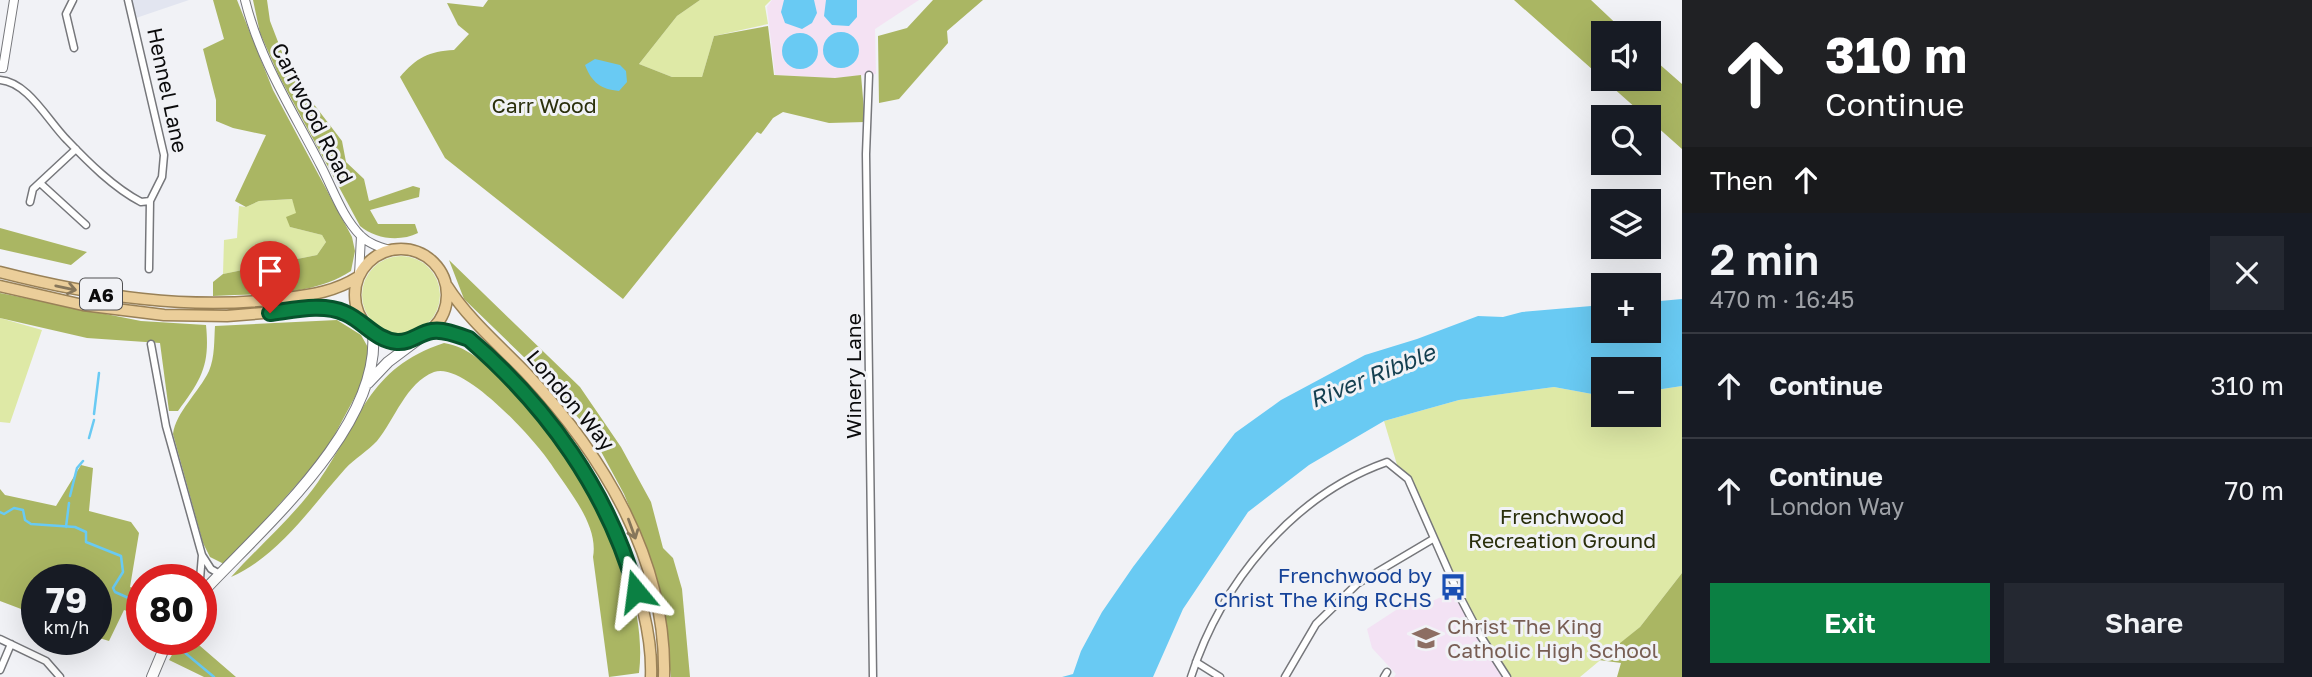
<!DOCTYPE html>
<meta charset="utf-8">
<style>
:root{--surface:#171b24;--page:#242831;--text:#f1f3f6;--muted:#9ea1a6;--line:#363941;--accent:#0b8043}
body{margin:0;font-family:"Golos Text",sans-serif;background:var(--page);color:var(--text);height:100vh;display:flex;flex-direction:column;font-size:26px;white-space:nowrap}
*{box-sizing:border-box;margin:0}
p{font-size:23px;color:var(--muted)}
.icon{flex:none;width:38px;height:38px;fill:none;stroke:currentColor;stroke-width:2;stroke-linecap:round;stroke-linejoin:round}
.map{position:relative;flex:1;overflow:hidden}
.drawer{display:flex;flex-direction:column;background:var(--surface);width:630px}
.drawer>*{flex:none}
.hud{background:#202124;color:#fff;overflow:hidden}
.buttons{position:absolute;left:1591px;top:21px;display:grid;gap:14px}
.buttons a{display:grid;place-items:center;width:70px;height:70px;border-radius:0px;background:var(--surface);box-shadow:0 7px 28px #0002;font-size:35px}
.speed{position:absolute;left:21px;top:564px;display:flex;gap:14px;font-size:35px;font-weight:700;text-align:center}
.speed>*{display:grid;place-content:center;width:91px;height:91px;border-radius:50%;background:var(--surface);box-shadow:0 7px 28px #0002;line-height:1}
.speed small{font-size:18px;font-weight:400}
.speed .limit{border:10px solid #d22;background:#fff;color:#111}
.pin{position:absolute;display:grid;place-items:center;width:60px;height:60px;color:#fff;margin:-72px -30px;border-radius:50% 50% 50% 0;rotate:-45deg;box-shadow:0 0 7px #0007}
.pin .icon{rotate:45deg}
.me{position:absolute;width:77px;margin:-38px;rotate:344deg;stroke-linejoin:round;filter:drop-shadow(0 0 5px #0008)}
.turn{display:flex;align-items:center;gap:24px;height:147px;padding:0 28px;font-size:32px}
.turn .icon{width:91px;height:91px;stroke-width:2.5}
.turn b{display:block;font-size:49px;line-height:60px}
.then{display:flex;align-items:center;height:66px;padding:0 28px;background:#0003;gap:14px;font-size:26px}
.round{display:grid;place-items:center;flex:none;width:74px;height:74px;border-radius:0px;background:var(--page)}
.summary{display:flex;align-items:center;justify-content:space-between;height:119px;padding:0 28px}
h1{font-size:42px;font-weight:600;line-height:52px}
.button{display:flex;gap:14px;margin-top:auto;padding:14px 28px}
.button a{flex:1;height:80px;border-radius:0px;background:var(--accent);color:#fff;font-size:28px;font-weight:600;line-height:80px;text-align:center}
.button a+a{background:var(--page);color:var(--text)}
ul{padding:0;list-style:none}
li{display:flex;align-items:center;gap:21px;height:105px;padding:0 28px;border-top:2px solid var(--line)}
li div{flex:1}
li b{display:block;font-size:26px}
li em{font-style:normal}
main{display:flex;flex:1;min-height:0}
.map>svg:first-child{display:block}
.built{fill:#e2e5f0}
.industrial{fill:#f4e2f3}
.education{fill:#f3e2f4}
.green{fill:#dee9a6}
.forest{fill:#aab663}
.water{fill:#69caf3}
.lines{fill:none;stroke-linecap:round;stroke-linejoin:round}
.stream{stroke:#69caf3;stroke-width:2.5}
.minor-casing{stroke:#76777b;stroke-width:9}
.tertiary-casing{stroke:#76777b;stroke-width:10}
.secondary-casing{stroke:#76777b;stroke-width:12}
.trunk-casing{stroke:#998157;stroke-width:13}
.minor{stroke:#fff;stroke-width:6}
.tertiary{stroke:#fff;stroke-width:8}
.secondary{stroke:#fff;stroke-width:10}
.trunk{stroke:#ebce9a;stroke-width:10}
.oneway{stroke:#86765a}
.route-casing{stroke:#07532c;stroke-width:18}
.route{stroke:#0b8043;stroke-width:12}
.labels{text-anchor:middle;dominant-baseline:central;stroke-width:6;stroke-linejoin:round;paint-order:stroke}
.shield{fill:#f1f2f6;stroke:#505052;stroke-width:2}
.shield-label{font-size:19px;font-weight:bold;fill:#0b0b0c}
.street-label{font-size:21px;fill:#0b0b0c;stroke:#f1f2f6}
.park-label{font-size:21px;fill:#2a2f0b;stroke:#f1f2f6}
.transit-label{font-size:21px;fill:#164399;stroke:#f1f2f6;text-anchor:end}
.education-label{font-size:21px;fill:#785e54;stroke:#f1f2f6;text-anchor:start}
.water-label{font-size:23px;font-style:italic;fill:#143f50;stroke:#f1f2f6}
</style>
<main>
<div class="map">
<svg width="1682" height="677" viewBox="0 0 1682 677">
<rect width="100%" height="100%" fill="#f1f2f6"/>
<path class="built" d="M131,0H189L136,18Z"/>
<path class="industrial" d="M772,0H919L875,29L876,74L835,78L775,75L767,7Z"/>
<path class="education" d="M1454,591L1505,677H1394L1396,674L1372,648L1367,629L1422,593L1428,603Z"/>
<path class="green" d="M700,0H771L765,6L768,24L714,36L702,77H672L639,64L677,16Z
M292,199L297,213L290,227L322,235L326,242L317,255L223,274L224,240L237,238L239,206L246,207L259,201Z
M362 295a39 39 0 1 1 78 0a39 39 0 1 1-78 0Z
M0,318L42,330L10,423L0,422Z
M1682,386V573L1640,627L1580,677H1508L1476,628L1408,479L1398,468L1384,421L1459,400L1554,387L1603,396V415H1648L1649,391Z"/>
<path class="forest" d="M213,0H237L273,90L352,237L355,251L351,271C311,297 259,293 213,296V282L223,274L317,255L326,242L322,235L290,227L286,217L296,213L292,199L259,201L246,207L235,201L266,135L233,128L216,121V100L203,49L224,39Z
M253,0H267L270,21L290,73L342,141L346,162L364,179L369,201L413,186L420,188L419,197L370,210L378,224H415L418,233C400,242 375,239 360,226L279,76L260,33Z
M488,0H700L677,16L639,64L672,77H702L714,36L768,26L774,75L835,78L861,75L865,122L829,123L783,112L773,118L761,134L757,132L623,299L445,158L400,77C416,58 429,51 454,50L469,34L458,25L447,3L483,7Z
M933,0H983L947,31L948,43L899,99L879,103L878,36L907,28Z
M1514,0H1591L1626,33H1603V79H1648L1649,55L1682,84V149Z
M0,228L87,252L71,265L0,249Z
M449,260L580,387L621,447L651,502L663,548L673,558L682,589L690,677H671L660,593L648,552L624,494L590,431L528,361L464,299Z
M0,293L141,321L206,325C210,365 202,379 178,411H169L160,343L87,338L0,318Z
M337,320L361,335L370,351L365,378L326,451L226,565L210,557L203,543L173,434C176,412 199,392 209,371C215,357 214,340 215,326Z
M444,343C470,347 487,366 505,384C572,449 651,575 639,673L609,677L593,557C599,525 568,490 551,464C535,440 464,361 434,372C406,383 395,419 377,441C368,451 355,458 345,469C311,507 279,556 231,577C259,546 294,516 318,482C361,421 367,368 444,343Z
M81,465L93,468L89,511L131,522L139,533L130,587L142,591V616L124,610L109,641L96,637V579H37V615L0,601V489L5,495L56,506Z
M1682,573V677H1617L1621,663L1599,660L1640,627Z
M181,639H192L236,677H204L169,660Z"/>
<path class="water" d="M784,0H814L817,13L812,23L802,29L785,23L781,12Z
M826,0H857V17L849,26L832,25L824,16Z
M823 50a18 18 0 1 1 36 0a18 18 0 1 1-36 0Z
M782 51a18 18 0 1 1 36 0a18 18 0 1 1-36 0Z
M595,59L620,65L626,71L627,82L619,91C601,89 592,83 585,65Z
M1682,299V386L1649,391L1648,369H1603V396L1554,387L1459,400L1384,421L1309,465L1248,512L1183,609L1153,677H1062L1073,674L1081,651L1102,612L1133,567L1235,433L1281,400L1365,355L1417,339L1478,316L1503,317L1522,312L1603,305V331H1648L1649,302Z"/>
<g class="lines">
<path class="stream" d="M94,414L99,373
M89,438L94,420
M70,496L77,468L83,461
M0,512L4,514L14,508L23,510L25,520L31,524L75,527L86,532V542L121,556L123,572L113,588L115,592L142,604
M66,527L69,503
M184,652L214,677"/>
<defs>
<path id="minor" d="M73,0L66,14L74,48
M128,0L164,155L162,177L150,201L149,269
M869,75L866,154L873,677
M0,80C28,82 48,121 67,140C88,162 114,188 141,202L150,201
M40,183L86,225
M30,202L33,189L76,149
M151,344L166,426L202,555L211,569L220,574
M200,579L202,555
M0,639L46,661L60,677
M1196,662L1220,677
M0,670L11,644
M1191,677C1221,583 1293,495 1387,462L1408,479L1459,595L1480,635L1507,677
M1285,677L1316,624L1357,584L1433,539
M1384,677L1387,672"/>
<path id="tertiary" d="M245,0C260,61 293,111 321,166C333,189 342,217 361,236C369,244 380,247 390,250
M0,68H3L14,0
M359,275L361,236"/>
<path id="secondary" d="M368,383L388,362L420,338
M201,594C260,530 381,428 373,333
M152,677L168,639"/>
<path id="trunk" d="M355 295a46 46 0 1 1 92 0a46 46 0 1 1-92 0Z
M0,272C94,296 190,311 287,298C312,295 336,291 358,277
M0,286L83,305L164,315L227,316L324,308L345,312L365,325
M447,286C468,319 499,345 526,373C603,455 667,560 664,677
M431,331C444,332 456,332 468,338C484,346 498,365 510,378C524,392 539,406 551,421C599,482 654,598 651,677"/>
</defs>
<use href="#minor" class="minor-casing"/>
<use href="#tertiary" class="tertiary-casing"/>
<use href="#secondary" class="secondary-casing"/>
<use href="#trunk" class="trunk-casing"/>
<use href="#minor" class="minor"/>
<use href="#tertiary" class="tertiary"/>
<use href="#secondary" class="secondary"/>
<use href="#trunk" class="trunk"/>
</g>
<defs><path id="oneway-shaft" d="M-6 0H5M1.5-3L5.5 0L1.5 3" fill="none" stroke-width="1.6" stroke-linecap="round" stroke-linejoin="round" transform="scale(1.75)"/></defs>
<g class="oneway">
<use href="#oneway-shaft" transform="translate(66 288) rotate(12)"/>
<use href="#oneway-shaft" transform="translate(632 529) rotate(70)"/>
</g>
<g class="lines">
<defs>
<path id="route" d="M270,313C294,310 323,303 345,313C364,321 375,340 397,342C411,343 419,333 432,331C444,329 458,335 469,339C547,406 608,491 636,591"/>
</defs>
<use href="#route" class="route-casing"/>
<use href="#route" class="route"/>
</g>
<defs>
<symbol id="bus-bare" viewBox="-9 -9 18 18"><path d="M-5-6H5V4H4V6H2V4H-2V6H-4V4H-5ZM-3.5-4V0h7V-4ZM-3.5 1.2v1.5H-2V1.2ZM2 1.2v1.5H3.5V1.2Z" fill="#1a4fb4" stroke="#f1f2f6" stroke-width="2.5" paint-order="stroke"/></symbol>
<symbol id="school-bare" viewBox="-9 -9 18 18"><path d="M0-5L7-2L0 1L-7-2ZM-4 1L0 2.5L4 1V4Q0 6-4 4Z" fill="#8d6e63" stroke="#f1f2f6" stroke-width="2.5" paint-order="stroke"/></symbol>
</defs>
<g fill-rule="evenodd">
<use href="#bus-bare" x="1434" y="568" width="38" height="38"/>
<use href="#school-bare" x="1407" y="619" width="38" height="38"/>
</g>
<g class="labels">
<rect class="shield" x="80" y="278.5" width="42" height="31" rx="5"/>
<g class="shield-label">
<text x="101" y="294">A6</text>
</g>
<g class="street-label">
<text transform="translate(168 90) rotate(78)">Hennel Lane</text>
<text transform="translate(313 113) rotate(63)">Carrwood Road</text>
<text transform="translate(853 376) rotate(-90)">Winery Lane</text>
<text transform="translate(571 400) rotate(50)">London Way</text>
</g>
<g class="park-label">
<text x="544" y="105">Carr Wood</text>
<text x="1562" y="516">Frenchwood<tspan x="1562" dy="24">Recreation Ground</tspan></text>
</g>
<g class="transit-label">
<text x="1432" y="575">Frenchwood by<tspan x="1432" dy="24">Christ The King RCHS</tspan></text>
</g>
<g class="education-label">
<text x="1447" y="626">Christ The King<tspan x="1447" dy="24">Catholic High School</tspan></text>
</g>
<g class="water-label">
<text transform="translate(1372 375) rotate(-22)">River Ribble</text>
</g>
</g>
</svg>
<div class="buttons">
<a><svg class="icon" aria-label="sound" viewBox="0 0 24 24"><path d="M4 9h4l5-4v14l-5-4H4zM17 9q2 3 0 6"/></svg></a>
<a><svg class="icon" aria-label="search" viewBox="0 0 24 24"><circle cx="10" cy="10" r="6"/><path d="M15 15l6 6"/></svg></a>
<a><svg class="icon" aria-label="layers" viewBox="0 0 24 24"><path d="M12 4l9 5-9 5-9-5zM3 14l9 5 9-5"/></svg></a>
<a>+</a>
<a>−</a>
</div>
<div class="speed"><div>79<small>km/h</small></div><div class="limit">80</div></div>
<div class="pin" style="left:270px;top:313px;background:#d93025"><svg class="icon" aria-label="arrive" viewBox="0 0 24 24"><path d="M6 21V4h12l-3 4 3 4H6"/></svg></div>
<svg class="me" style="left:636px;top:591px" viewBox="-20 -20 40 40"><path d="M0-17L14 15 0 8-14 15z" fill="#0b8043" stroke="#fff" stroke-width="4"/></svg>
</div>
<section class="drawer">
<div class="hud">
<div class="turn"><svg class="icon" aria-label="ahead" viewBox="0 0 24 24"><path d="M12 20V5M6 11l6-6 6 6"/></svg><div><b>310 m</b>Continue</div></div>
<div class="then">Then<svg class="icon" aria-label="ahead" viewBox="0 0 24 24"><path d="M12 20V5M6 11l6-6 6 6"/></svg></div>
</div>
<div class="summary"><div><h1>2 min</h1><p>470 m · 16:45</p></div><a class="round"><svg class="icon" aria-label="close" viewBox="0 0 24 24"><path d="M6 6l12 12M18 6L6 18"/></svg></a></div>
<ul>
<li><svg class="icon" aria-label="ahead" viewBox="0 0 24 24"><path d="M12 20V5M6 11l6-6 6 6"/></svg><div><b>Continue</b></div><em>310 m</em></li>
<li><svg class="icon" aria-label="ahead" viewBox="0 0 24 24"><path d="M12 20V5M6 11l6-6 6 6"/></svg><div><b>Continue</b><p>London Way</p></div><em>70 m</em></li>
</ul>
<div class="button"><a>Exit</a><a>Share</a></div>
</section>
</main>
